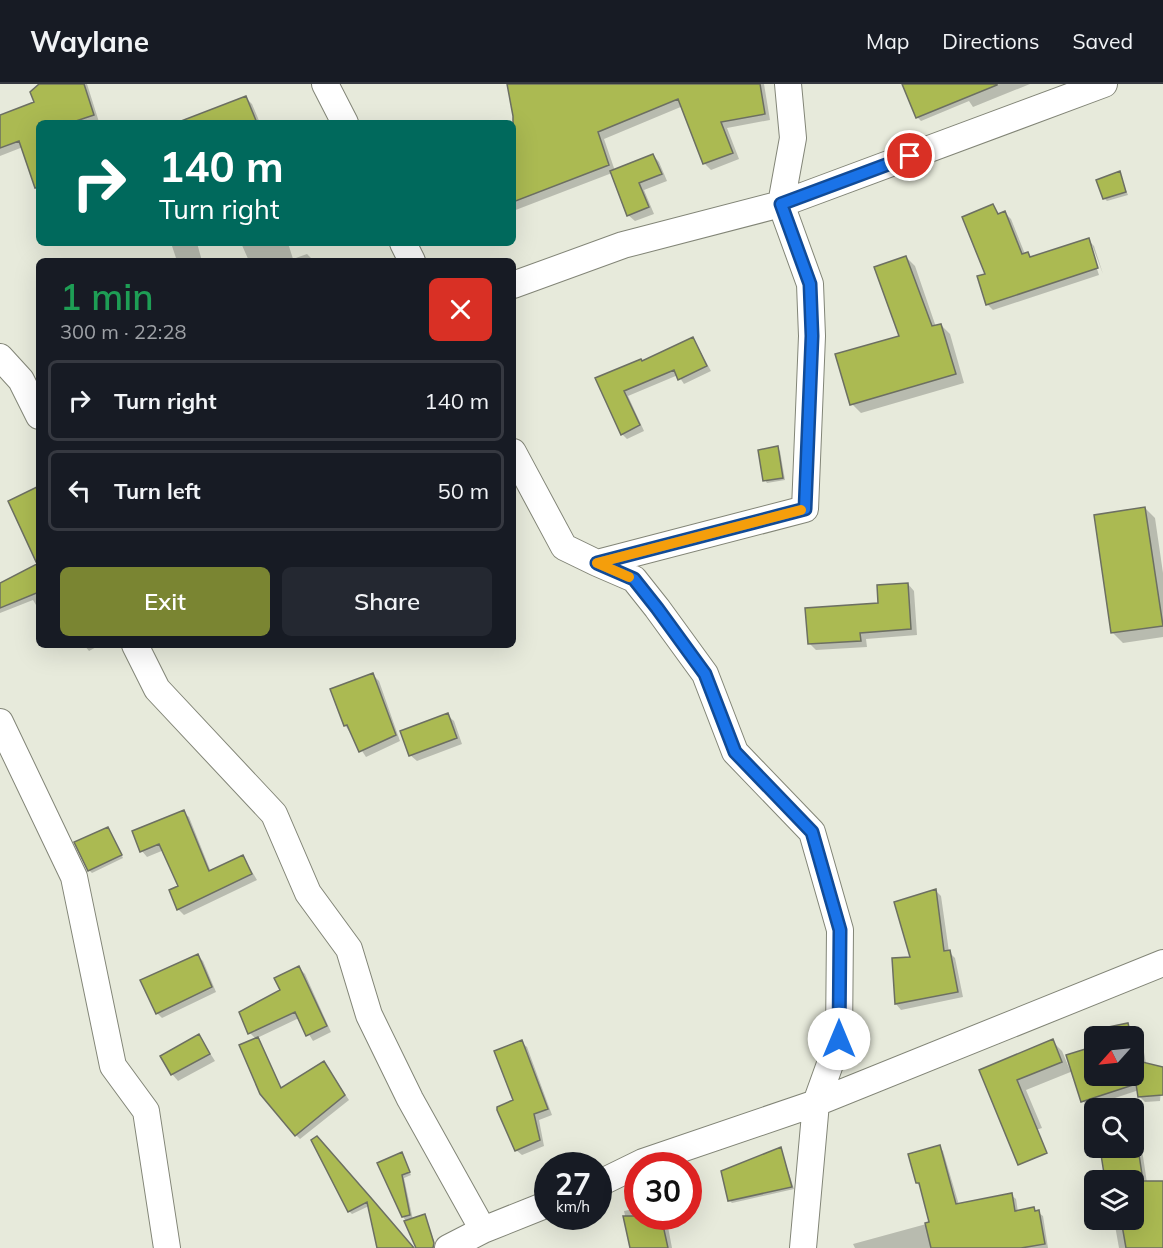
<!DOCTYPE html>
<meta charset="utf-8">
<style>
:root{--surface:#171b24;--page:#242831;--text:#f1f3f6;--muted:#9ea1a6;--line:#363941;--accent:#7a8532}
body{margin:0;font-family:Mulish,sans-serif;background:var(--page);color:var(--text);height:100vh;display:flex;flex-direction:column;font-size:22px;white-space:nowrap}
*{box-sizing:border-box;margin:0}
p{font-size:20px;color:var(--muted)}
.icon{flex:none;width:33px;height:33px;fill:none;stroke:currentColor;stroke-width:2;stroke-linecap:round;stroke-linejoin:round}
.map{position:relative;flex:1;overflow:hidden}
.sheet{position:absolute;left:36px;top:174px;width:480px;height:390px;display:flex;flex-direction:column;background:var(--surface);border-radius:9px;box-shadow:0 6px 24px #0002}
.sheet>*{flex:none}
.banner{position:absolute;left:36px;top:36px;width:480px;height:126px;border-radius:9px;box-shadow:0 6px 24px #0002;background:#00695c;color:#fff;overflow:hidden}
.needle{width:39px;rotate:243deg}
.controls{position:absolute;left:1084px;top:942px;display:grid;gap:12px}
.controls a{display:grid;place-items:center;width:60px;height:60px;border-radius:9px;background:var(--surface);box-shadow:0 6px 24px #0002;font-size:30px}
.speed{position:absolute;left:534px;top:1068px;display:flex;gap:12px;font-size:30px;font-weight:700;text-align:center}
.speed>*{display:grid;place-content:center;width:78px;height:78px;border-radius:50%;background:var(--surface);box-shadow:0 6px 24px #0002;line-height:1}
.speed small{font-size:15px;font-weight:400}
.speed .limit{border:9px solid #d22;background:#fff;color:#111}
.pin{position:absolute;display:grid;place-items:center;width:51px;height:51px;color:#fff;margin:-26px;border:3px solid #fff;border-radius:50%;box-shadow:0 2px 6px #0007}
.me{position:absolute;width:66px;margin:-33px;rotate:0deg;stroke-linejoin:round;filter:drop-shadow(0 0 4px #0008)}
.turn{display:flex;align-items:center;gap:21px;height:126px;padding:0 24px;font-size:27px}
.turn .icon{width:78px;height:78px;stroke-width:2.5}
.turn b{display:block;font-size:42px;line-height:51px}
.round{display:grid;place-items:center;flex:none;width:63px;height:63px;border-radius:9px;background:var(--page)}
.head{display:flex;align-items:center;justify-content:space-between;height:102px;padding:0 24px}
h1{font-size:36px;font-weight:600;line-height:45px;color:#1e9e55}
.button{display:flex;gap:12px;margin-top:auto;padding:12px 24px}
.button a{flex:1;height:69px;border-radius:9px;background:var(--accent);color:#fff;font-size:24px;font-weight:600;line-height:69px;text-align:center}
.button a+a{background:var(--page);color:var(--text)}
ul{padding:0;list-style:none}
li{display:flex;align-items:center;gap:18px;height:81px;margin:0 12px 9px;padding:0 12px;border:3px solid var(--line);border-radius:9px}
li div{flex:1}
li b{display:block;font-size:22px}
li em{font-style:normal}
header{display:flex;align-items:center;gap:36px;box-sizing:border-box;height:84px;padding:0 30px;background:var(--surface);border-bottom:2px solid var(--line)}
header strong{font-size:28px}
nav{display:flex;gap:33px;margin-inline-start:auto;font-size:21px}
.map>svg:first-child{display:block}
.shadow{fill:#0003}
.building{fill:#abba52;stroke:#6c6f62;stroke-width:1.5}
.lines{fill:none;stroke-linecap:round;stroke-linejoin:round}
.minor-casing{stroke:#828577;stroke-width:28}
.minor{stroke:#fff;stroke-width:26}
.route-casing{stroke:#114b97;stroke-width:15}
.route{stroke:#1a73e8;stroke-width:10}
.slow{stroke:#f59e0b;stroke-width:10}
</style>
<header>
<strong>Waylane</strong>
<nav><a>Map</a><a>Directions</a><a>Saved</a></nav>
</header>
<div class="map">
<svg width="1163" height="1164" viewBox="0 0 1163 1164">
<rect width="100%" height="100%" fill="#e7eadb"/>
<path class="shadow" d="M41,0H87L99,38L39,39V112L23,63L0,72V33L36,19Z
M509,0H764L770,36L727,44L739,75L711,86L704,79L683,22L604,55L615,87L653,71L659,78L667,97L644,106L654,130L635,137L628,131L612,89L513,127V57L526,51Z
M917,0H1030L973,23L969,17L921,37L917,33Z
M246,14L252,20L260,39H189Z
M1119,89L1128,111L1107,117L1104,114Z
M993,122L1000,131L1005,129L1011,135L1025,170L1032,173L1088,156L1094,162L1103,190L1092,161H1089L1099,191L993,226L987,220V190Z
M171,159H197L202,177H177Z
M241,159H288L293,175L307,170L314,177H249Z
M906,173L915,182L936,243L941,241L950,250L964,299L861,329L852,320L901,253Z
M693,254L711,287L684,300L678,291L628,312L644,347L627,355L622,350L597,295L643,278Z
M777,364L780,367L785,396L767,399L765,396Z
M1145,424L1155,434L1163,489V553L1123,559L1113,549Z
M39,481V526L33,516L0,529V501Z
M908,500L914,507L917,551L866,555L867,563L816,566L809,559L880,521Z
M84,561H100L89,567Z
M373,591L379,597L400,657L366,673L345,641Z
M447,631L454,637L462,660L417,677L410,671Z
M183,728L189,733L211,788L243,773L257,796L184,831L178,825L171,807L180,803L164,766L147,773L142,767Z
M108,744L123,774L92,789L89,786Z
M936,807L941,812L949,868L955,874L963,913L901,926L896,920L893,876L912,874Z
M198,872L203,877L216,908L162,934L157,929Z
M299,884L305,890L331,948L313,957L299,934L257,954L282,1005L324,979L349,1016L300,1055L296,1051L256,955L250,949Z
M1127,940L1133,946L1135,956L1143,962L1146,980L1163,984L1160,1017L1145,1018L1139,1012V1006L1088,1023L1083,1017L1073,987L1026,1006L1042,1044L1014,1053L981,986L1052,957L1062,967L1070,986L1095,963V992H1134V952H1111L1109,944Z
M199,952L215,977L178,997L172,990Z
M521,958L527,963L552,1031L539,1036L544,1062L522,1071L516,1066L515,1017Z
M1134,1048L1140,1052L1147,1099H1163V1164H1119L1114,1136H1134V1096H1108L1102,1064H1134Z
M313,1056L413,1164H378L369,1122L352,1130L349,1127Z
M939,1063L943,1067L959,1121L1011,1111L1016,1115L1018,1128L1033,1125L1043,1132L1048,1164H855L853,1160L930,1139L921,1103L917,1099Z
M781,1065L794,1105L732,1119L729,1116Z
M401,1070L411,1091L404,1094L413,1136L425,1132L434,1157L418,1162L403,1132Z
M638,1124V1132H666L672,1164H632L624,1127Z"/>
<path class="building" d="M39,0H84L94,31L70,39H39V103L35,104L19,57L0,64V31L34,18L30,8Z
M507,0H760L765,30L721,38L733,69L703,80L678,15L598,48L609,81L513,118V32Z
M902,0H997V1L916,34Z
M246,12L257,39H181V37Z
M653,70L662,90L639,99L649,123L627,132L610,87Z
M1120,87L1126,108L1103,115L1096,96Z
M993,120L998,130L1005,127L1022,170L1028,168L1030,173L1089,154L1098,184L986,221L977,192L985,190L962,133Z
M906,172L932,242L941,240L956,290L850,321L835,270L899,252L874,183Z
M693,253L707,282L678,296L674,286L624,307L640,341L621,351L595,294L641,275L642,277Z
M778,362L783,394L763,397L758,366Z
M39,402V508L0,524V499L37,480L8,417Z
M1145,423L1163,542L1111,549L1094,431Z
M908,499L911,545L860,549L861,557L808,560L805,524L878,519L877,501Z
M373,589L396,651L359,668L347,641L344,642L330,605Z
M448,629L457,654L409,672L400,647Z
M184,726L209,787L243,771L252,790L177,826L169,806L178,802L159,760L140,768L132,747Z
M108,743L122,771L88,787L74,758Z
M936,805L944,867L950,866L958,908L895,920L892,874L910,873L894,818Z
M198,870L212,903L156,930L140,896Z
M299,882L327,942L306,952L295,928L248,950L239,928L280,906L274,894Z
M1128,939L1131,952H1110L1108,943Z
M199,950L210,970L171,991L160,972Z
M258,953L281,1004L324,977L345,1011L295,1052L260,1010L239,961Z
M1053,955L1062,978L1017,996L1047,1069L1018,1081L979,986Z
M1134,955H1138L1142,978L1163,983V1011L1138,1013L1136,1000L1081,1018L1066,971L1095,962V992H1134Z
M522,956L548,1025L534,1030L540,1056L515,1067L497,1026V1023L513,1016L494,967Z
M317,1052L372,1115L414,1164H377L367,1118L348,1128L311,1056Z
M940,1061L956,1120L1012,1109L1015,1127L1034,1123L1035,1127L1039,1126L1045,1160L1021,1164H931L925,1139L929,1138L919,1099H916L908,1070Z
M781,1063L792,1103L728,1117L721,1087Z
M1100,1064H1138L1143,1097H1163V1164H1126L1122,1141L1112,1143L1111,1136H1134V1096H1105Z
M402,1068L410,1088L402,1091L410,1131L402,1133L377,1079Z
M425,1130L434,1159L433,1164H416L404,1137Z
M623,1132H661L668,1164H630Z"/>
<g class="lines">
<defs>
<path id="minor" d="M325,0L345,39
M788,0L793,54L781,120L810,200L812,252L805,425L597,479L634,495L657,524L705,590L735,668L812,748L840,846L839,955L816,1019L803,1164
M403,159L412,177
M513,201L623,161L781,120L1104,0
M0,273L21,296L39,332
M513,368L564,463L597,479
M135,561L157,605L274,730L308,809L349,865L369,931L410,1015L483,1146
M0,638L74,793L113,982L146,1027L167,1164
M598,1100L643,1078L816,1019L1163,879
M448,1164L483,1146L548,1120"/>
</defs>
<use href="#minor" class="minor-casing"/>
<use href="#minor" class="minor"/>
</g>
<g class="lines">
<defs>
<path id="route" d="M839,955L840,846L812,748L735,668L705,590L657,524L634,495L597,479L805,425L812,252L810,200L781,120L910,72"/>
</defs>
<use href="#route" class="route-casing"/>
<use href="#route" class="route"/>
<path class="slow" d="M629,493L597,479L801,426"/>
</g>
</svg>
<div class="controls">
<a><svg class="needle" viewBox="-14 -14 28 28"><path d="M0-13l5 13h-10z" fill="#e53935"/><path d="M0 13l5-13h-10z" fill="#9ea1a6"/></svg></a>
<a><svg class="icon" aria-label="search" viewBox="0 0 24 24"><circle cx="10" cy="10" r="6"/><path d="M15 15l6 6"/></svg></a>
<a><svg class="icon" aria-label="layers" viewBox="0 0 24 24"><path d="M12 4l9 5-9 5-9-5zM3 14l9 5 9-5"/></svg></a>
</div>
<div class="speed"><div>27<small>km/h</small></div><div class="limit">30</div></div>
<div class="pin" style="left:910px;top:72px;background:#d93025"><svg class="icon" aria-label="arrive" viewBox="0 0 24 24"><path d="M6 21V4h12l-3 4 3 4H6"/></svg></div>
<svg class="me" style="left:839px;top:955px" viewBox="-20 -20 40 40"><circle r="19" fill="#fff"/><path d="M0-13L10 11 0 6-10 11z" fill="#1a73e8"/></svg>
<div class="banner">
<div class="turn"><svg class="icon" aria-label="right" viewBox="0 0 24 24"><path d="M7 20v-9h11M14 6l5 5-5 5"/></svg><div><b>140 m</b>Turn right</div></div>
</div>
<section class="sheet">
<div class="head"><div><h1>1 min</h1><p>300 m · 22:28</p></div><a class="round" style="background:#d93025;color:#fff"><svg class="icon" aria-label="close" viewBox="0 0 24 24"><path d="M6 6l12 12M18 6L6 18"/></svg></a></div>
<ul>
<li><svg class="icon" aria-label="right" viewBox="0 0 24 24"><path d="M7 20v-9h11M14 6l5 5-5 5"/></svg><div><b>Turn right</b></div><em>140 m</em></li>
<li><svg class="icon" aria-label="left" viewBox="0 0 24 24"><path d="M17 20v-9H6M10 6l-5 5 5 5"/></svg><div><b>Turn left</b></div><em>50 m</em></li>
</ul>
<div class="button"><a>Exit</a><a>Share</a></div>
</section>
</div>
